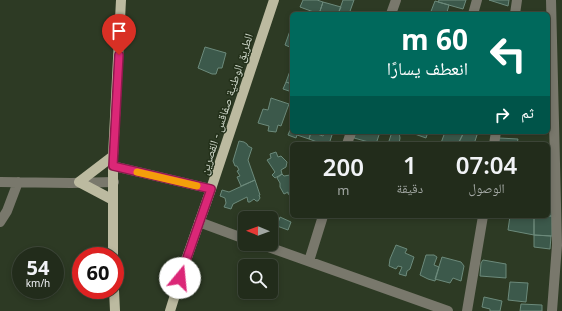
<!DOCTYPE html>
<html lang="ar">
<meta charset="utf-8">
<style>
:root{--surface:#222c1b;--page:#2e3828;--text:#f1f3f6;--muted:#a2a7a3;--line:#3f483a}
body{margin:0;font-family:"Noto Sans","Noto Naskh Arabic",sans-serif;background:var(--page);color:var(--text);direction:rtl;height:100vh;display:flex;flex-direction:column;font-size:15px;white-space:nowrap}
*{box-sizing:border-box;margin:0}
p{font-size:13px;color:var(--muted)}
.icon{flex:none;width:22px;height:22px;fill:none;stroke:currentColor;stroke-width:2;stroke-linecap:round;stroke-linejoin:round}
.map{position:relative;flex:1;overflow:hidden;direction:ltr}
.sheet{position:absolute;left:290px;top:142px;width:260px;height:76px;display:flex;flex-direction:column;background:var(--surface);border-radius:6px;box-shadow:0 2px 6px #0003,0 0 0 1px var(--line);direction:rtl}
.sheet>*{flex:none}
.banner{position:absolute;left:290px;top:12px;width:260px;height:122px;border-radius:6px;box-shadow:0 2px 6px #0003,0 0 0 1px var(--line);direction:rtl;background:#00695c;color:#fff;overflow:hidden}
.needle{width:26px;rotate:271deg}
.buttons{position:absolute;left:238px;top:211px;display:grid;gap:8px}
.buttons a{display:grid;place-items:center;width:40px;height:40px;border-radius:6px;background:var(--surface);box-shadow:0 2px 6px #0003,0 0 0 1px var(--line);font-size:20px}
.speed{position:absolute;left:12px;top:247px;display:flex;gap:8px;font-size:20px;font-weight:700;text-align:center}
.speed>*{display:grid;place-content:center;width:52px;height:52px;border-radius:50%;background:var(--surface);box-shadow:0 2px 6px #0003,0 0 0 1px var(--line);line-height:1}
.speed small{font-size:10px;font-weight:400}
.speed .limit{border:6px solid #d22;background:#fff;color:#111}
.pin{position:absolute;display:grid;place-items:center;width:34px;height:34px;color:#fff;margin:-41px -17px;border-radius:50% 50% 50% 0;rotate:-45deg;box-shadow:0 0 4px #0007}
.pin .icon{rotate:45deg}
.me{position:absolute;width:44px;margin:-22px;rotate:17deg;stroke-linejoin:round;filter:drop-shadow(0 0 3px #0008)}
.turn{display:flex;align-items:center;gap:14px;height:84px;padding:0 16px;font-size:18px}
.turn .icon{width:52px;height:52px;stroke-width:2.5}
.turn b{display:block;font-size:28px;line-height:34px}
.then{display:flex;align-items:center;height:38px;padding:0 16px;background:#0003;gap:8px;font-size:15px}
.eta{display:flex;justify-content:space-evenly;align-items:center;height:68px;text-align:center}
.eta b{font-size:24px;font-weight:600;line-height:28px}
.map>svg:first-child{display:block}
.building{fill:#3c594b;stroke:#6c8a7b}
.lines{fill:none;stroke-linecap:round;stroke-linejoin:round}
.minor{stroke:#79786c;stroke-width:10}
.major{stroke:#bcbaa0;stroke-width:10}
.route-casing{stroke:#8e194d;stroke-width:10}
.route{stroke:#db2777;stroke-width:7}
.slow{stroke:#f59e0b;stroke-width:7}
.labels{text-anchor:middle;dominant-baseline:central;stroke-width:3;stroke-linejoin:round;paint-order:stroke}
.street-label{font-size:12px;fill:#cfd8ca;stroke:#23301a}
</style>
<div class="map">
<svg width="562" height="311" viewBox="0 0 562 311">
<rect width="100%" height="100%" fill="#2d3a24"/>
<path class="building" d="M303,0H317L323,2L319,14L300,7Z
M343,0H354L349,14H338Z
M439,0H466L463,9L438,2Z
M489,0H509L508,6Z
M435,1L449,5L447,12L451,14H430Z
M323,2L341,7L338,14H319Z
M291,28H292V48L285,45Z
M205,47L226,53L222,68H218L216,74H212L198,68Z
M290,71H292V84L286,82Z
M286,82L292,84V92L283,89Z
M271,98L289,104L281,126L278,125L276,132L268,131L269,126L258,123L263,109L268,110Z
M292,125V132H311L309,139L297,135L296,138L288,135Z
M311,132L323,136L325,132L332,135L329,144H320V143L309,139Z
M356,132H380L376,144L354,138Z
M392,132H399L400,138L399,144H388Z
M409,132H428L426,138Z
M445,132H464L459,142L461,144L441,143Z
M464,132H469L477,135L474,144H461L459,142Z
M499,138L518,139L517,144H498Z
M239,141L244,142L247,144L248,146L252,148L248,160L255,180L241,186L237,177L240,176L237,171L239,170L237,166H235L233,161Z
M276,152L278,157L281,156L287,162L286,167L281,170L282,174L275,178L272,175L275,172L267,160L271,158L270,154Z
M282,174L284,176L290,175L292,177L291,195L288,194V192L284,194L280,187V183L277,178Z
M548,177H552V197H548Z
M255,180L260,195H259L260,198L258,201H256L254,199L250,202H248L247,197L233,204L231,209L224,207L226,203L225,198L220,196L222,190L229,192Z
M548,200H552L551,216H548Z
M510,216H534V235L508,230Z
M534,216H552V236L534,235Z
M280,217L291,222L288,230L277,226Z
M534,235L551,236L550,249L534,247Z
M396,245L407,249L405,253L414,257L410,269L407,271L406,276L399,274L402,267L398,266L396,269L389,266L390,259Z
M426,255H434L437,257L434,265L439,267L435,281L428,279L420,275Z
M442,257L461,262L464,266L461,281L453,278L450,283L435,279Z
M483,260L506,264V278L480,276L481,263Z
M510,282L528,283L526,302L508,300Z
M484,297L502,301L500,311H490V309L482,307Z
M521,304L542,305V311H520Z"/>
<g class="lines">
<path class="minor" d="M551,0L557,245L552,311
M391,14L396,0
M473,14L477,0
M515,14L517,0
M347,144L351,132
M494,144L496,132
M113,166L211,189
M0,182L71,183L114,182
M0,222L7,211L18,182
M199,222L245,239
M260,244L448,311
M309,261L323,216
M467,311L483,216"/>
<path class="major" d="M113,200L79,182L113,156
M113,256V156L121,0
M114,290L115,311
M170,311L185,263L211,189L274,0"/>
</g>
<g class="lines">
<defs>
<path id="route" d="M119,55L113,166L211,189L180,278"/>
</defs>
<use href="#route" class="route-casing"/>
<use href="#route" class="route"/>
<path class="slow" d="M137,172L197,186"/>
</g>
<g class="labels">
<g class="street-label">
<text transform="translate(226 104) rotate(-72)">الطريق الوطنية صفاقس - القصرين</text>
</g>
</g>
</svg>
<div class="buttons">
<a><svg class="needle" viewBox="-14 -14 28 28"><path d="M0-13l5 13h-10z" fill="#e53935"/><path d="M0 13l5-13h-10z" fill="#a2a7a3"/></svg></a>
<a><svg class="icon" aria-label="search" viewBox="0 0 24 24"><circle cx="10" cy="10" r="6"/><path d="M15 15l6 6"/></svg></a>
</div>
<div class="speed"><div>54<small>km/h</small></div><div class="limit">60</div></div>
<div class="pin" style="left:119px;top:55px;background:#d93025"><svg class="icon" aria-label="arrive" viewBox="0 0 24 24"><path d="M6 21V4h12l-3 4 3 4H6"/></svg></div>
<svg class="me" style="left:180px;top:278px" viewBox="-20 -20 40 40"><circle r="19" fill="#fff"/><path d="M0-13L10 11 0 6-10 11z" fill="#db2777"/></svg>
<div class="banner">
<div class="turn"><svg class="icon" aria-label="left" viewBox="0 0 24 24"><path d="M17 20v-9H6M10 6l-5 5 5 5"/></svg><div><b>60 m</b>انعطف يسارًا</div></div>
<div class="then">ثم<svg class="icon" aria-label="right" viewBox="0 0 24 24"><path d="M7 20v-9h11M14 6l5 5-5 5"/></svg></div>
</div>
<section class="sheet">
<div class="eta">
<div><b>07:04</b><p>الوصول</p></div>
<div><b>1</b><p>دقيقة</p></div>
<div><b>200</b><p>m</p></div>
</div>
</section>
</div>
